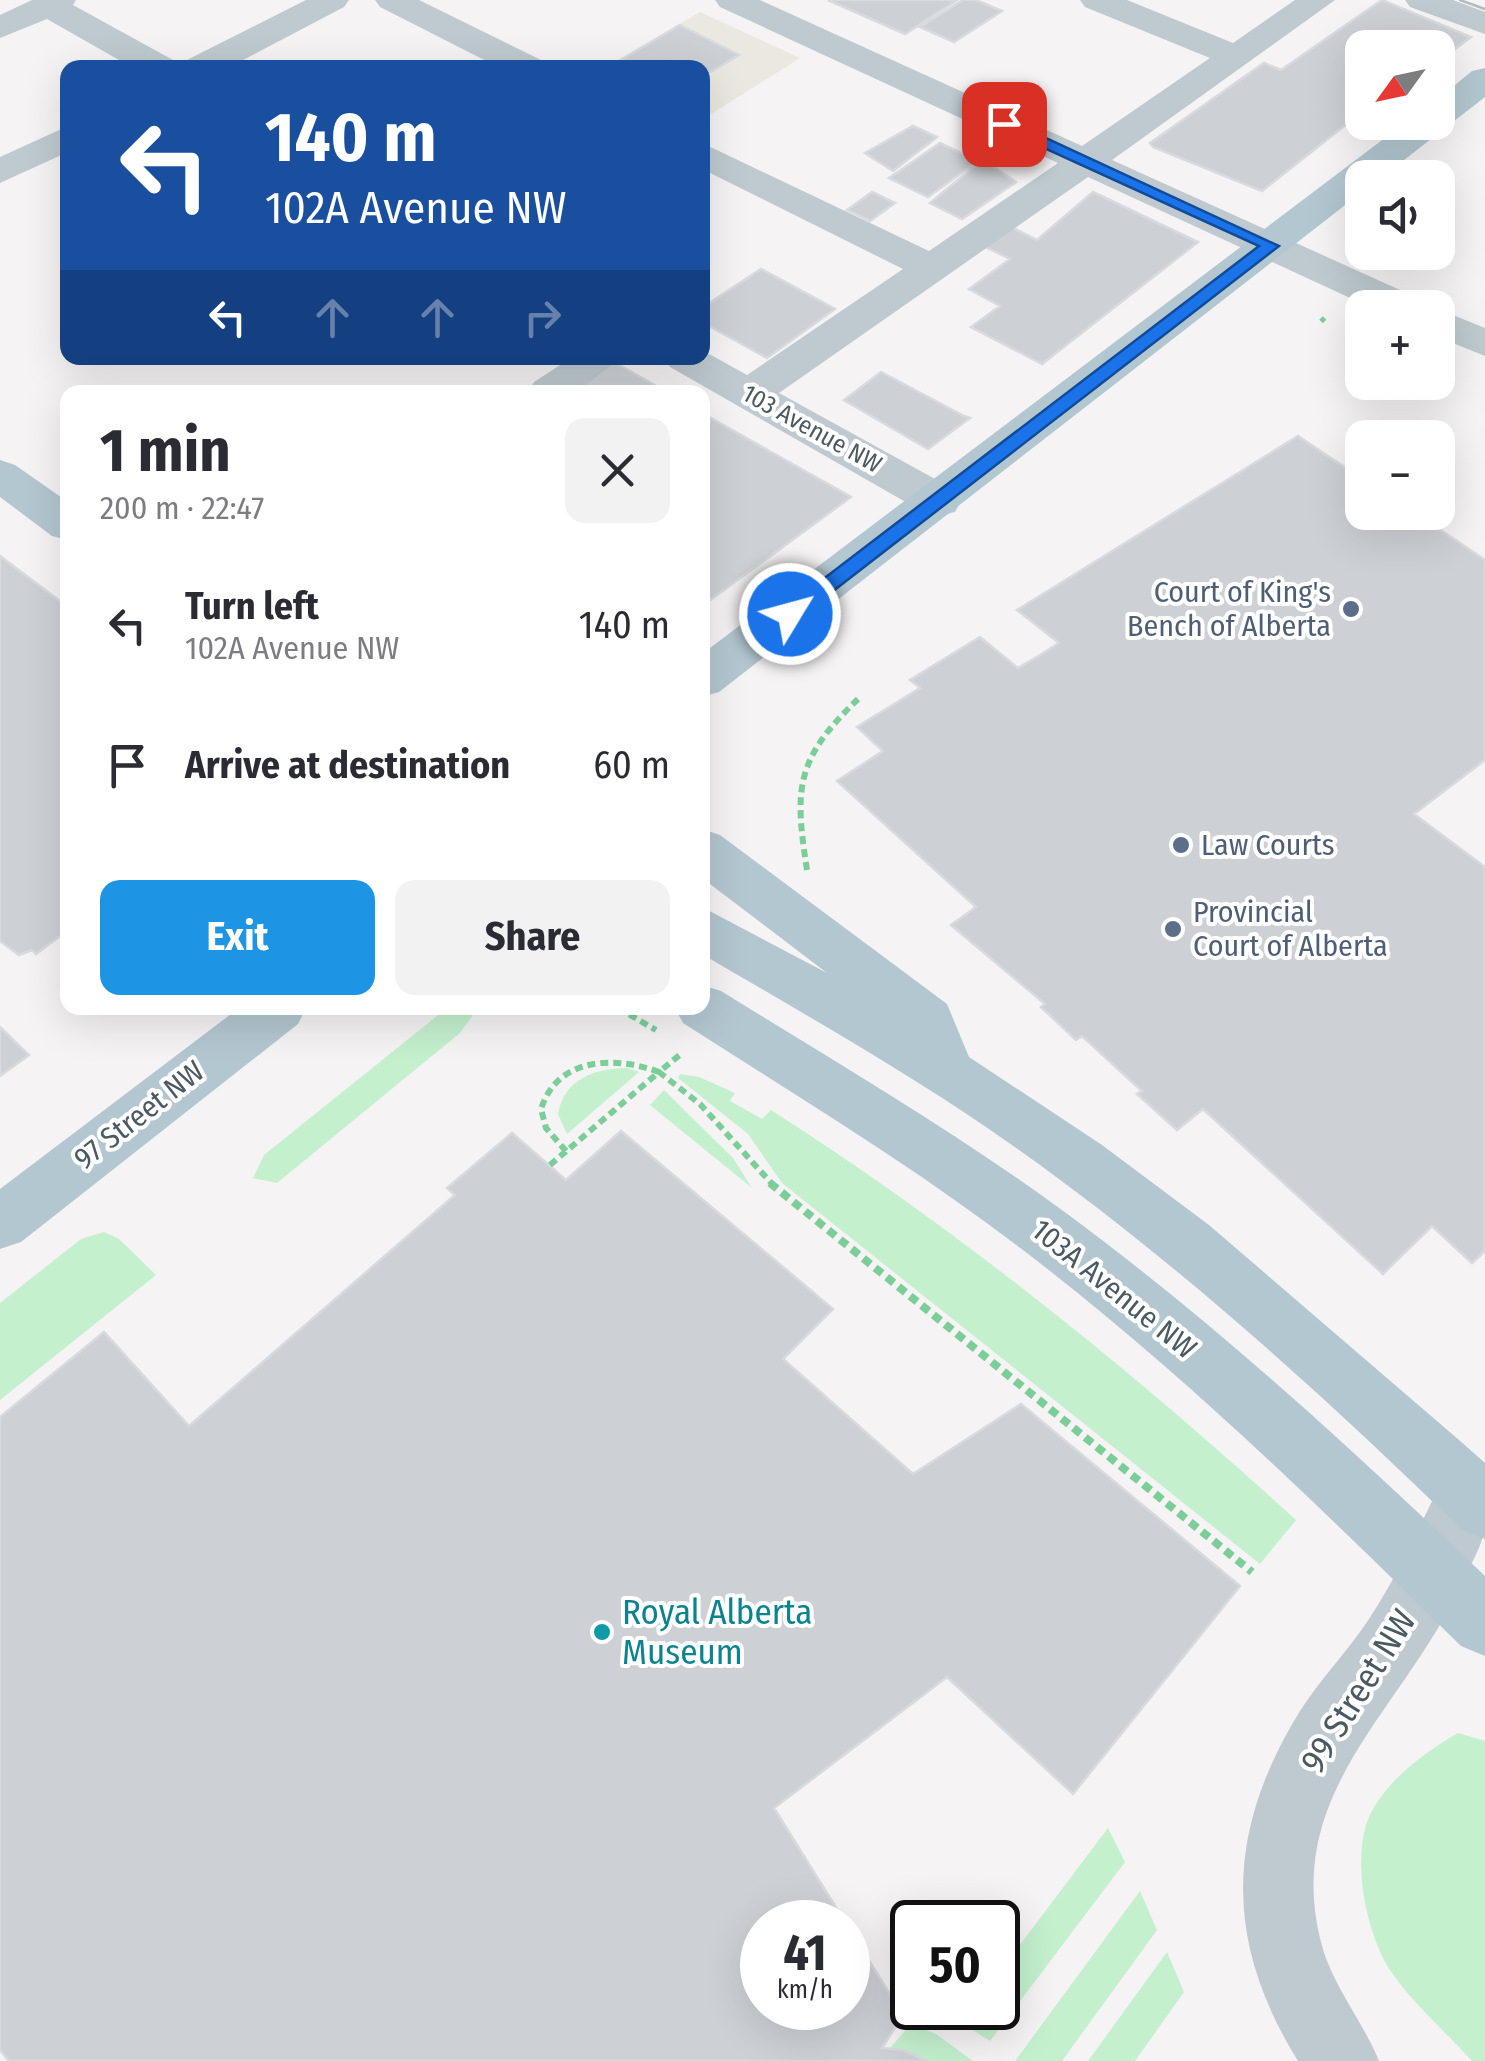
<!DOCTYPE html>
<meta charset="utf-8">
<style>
:root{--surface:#fff;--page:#f2f2f3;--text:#2b2b33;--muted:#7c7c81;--accent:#1e94e4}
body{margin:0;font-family:"Fira Sans Condensed",sans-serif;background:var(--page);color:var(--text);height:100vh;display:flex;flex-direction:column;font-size:38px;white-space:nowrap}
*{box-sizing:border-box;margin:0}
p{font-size:32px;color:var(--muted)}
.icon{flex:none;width:55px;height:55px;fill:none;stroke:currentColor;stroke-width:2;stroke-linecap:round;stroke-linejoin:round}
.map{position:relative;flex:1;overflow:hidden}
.side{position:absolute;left:60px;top:385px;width:650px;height:630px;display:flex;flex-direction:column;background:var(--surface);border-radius:20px;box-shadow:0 10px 40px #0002}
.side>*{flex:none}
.guide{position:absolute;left:60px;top:60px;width:650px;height:305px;border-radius:20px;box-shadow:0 10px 40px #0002;background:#1a4fa0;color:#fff;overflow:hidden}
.needle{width:65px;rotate:237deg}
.fabs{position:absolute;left:1345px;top:30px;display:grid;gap:20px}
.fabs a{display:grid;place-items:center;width:110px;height:110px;border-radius:20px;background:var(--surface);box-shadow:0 10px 40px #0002;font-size:50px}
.speed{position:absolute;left:740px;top:1900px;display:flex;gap:20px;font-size:50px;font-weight:700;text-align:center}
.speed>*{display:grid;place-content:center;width:130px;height:130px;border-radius:50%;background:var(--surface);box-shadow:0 10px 40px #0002;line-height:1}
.speed small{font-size:25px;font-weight:400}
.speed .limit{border:5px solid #111;border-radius:15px;background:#fff;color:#111}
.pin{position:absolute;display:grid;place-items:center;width:85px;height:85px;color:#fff;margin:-42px;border-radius:20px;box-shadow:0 5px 15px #0006}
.me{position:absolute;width:110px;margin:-55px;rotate:53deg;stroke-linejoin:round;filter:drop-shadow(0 0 8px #0008)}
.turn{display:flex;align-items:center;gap:35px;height:210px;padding:0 40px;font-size:45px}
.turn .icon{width:130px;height:130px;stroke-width:2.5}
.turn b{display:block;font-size:70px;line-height:85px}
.lanes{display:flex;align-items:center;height:95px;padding:0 40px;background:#0003;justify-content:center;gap:50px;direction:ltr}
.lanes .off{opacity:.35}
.round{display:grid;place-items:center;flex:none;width:105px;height:105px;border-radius:20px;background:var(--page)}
.head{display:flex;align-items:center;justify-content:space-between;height:170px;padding:0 40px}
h1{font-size:60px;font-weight:700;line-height:75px}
.cta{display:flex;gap:20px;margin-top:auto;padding:20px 40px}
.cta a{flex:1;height:115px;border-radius:20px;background:var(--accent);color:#fff;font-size:40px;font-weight:700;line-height:115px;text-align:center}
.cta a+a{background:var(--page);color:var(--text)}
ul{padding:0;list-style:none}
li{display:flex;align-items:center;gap:30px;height:140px;padding:0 40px}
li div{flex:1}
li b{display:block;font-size:38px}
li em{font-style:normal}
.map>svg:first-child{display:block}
.commercial{fill:#ebe7e1}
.green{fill:#c4f0ce}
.building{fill:#cdd1d5;stroke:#d7dade;stroke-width:2.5}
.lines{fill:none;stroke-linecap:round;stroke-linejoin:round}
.path-far2{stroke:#7bce98;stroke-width:5;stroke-dasharray:5 4;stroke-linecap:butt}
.path-far1{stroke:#7bce98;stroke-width:6;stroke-dasharray:8 5;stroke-linecap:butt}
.path{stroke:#7bce98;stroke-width:8;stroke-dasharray:9 6;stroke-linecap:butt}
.minor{fill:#becacf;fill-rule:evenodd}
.major{fill:#b3c7d0;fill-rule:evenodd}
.tram{stroke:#b5b9bd;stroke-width:2.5}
.route{fill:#1a73e8;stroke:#114b97;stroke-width:2.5}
.service-dot{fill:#5c6f8a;stroke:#fff;stroke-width:4}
.culture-dot{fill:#0f9aa8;stroke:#fff;stroke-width:4}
.labels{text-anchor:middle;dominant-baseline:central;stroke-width:8;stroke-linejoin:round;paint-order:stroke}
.far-street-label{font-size:25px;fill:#4a5a60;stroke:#fff}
.service-label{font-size:30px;fill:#4e5e75;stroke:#fff;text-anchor:start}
.street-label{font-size:30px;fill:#4a5a60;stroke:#fff}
.near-culture-label{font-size:35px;fill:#0d838f;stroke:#fff;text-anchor:start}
.near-street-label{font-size:35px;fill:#4a5a60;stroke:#fff}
</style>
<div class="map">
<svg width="1485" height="2061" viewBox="0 0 1485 2061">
<rect width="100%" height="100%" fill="#f5f3f3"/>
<path class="commercial" d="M700,12L800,58L703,119L702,68H605Z"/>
<path class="green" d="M447,1008H478L460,1033L277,1183L253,1178L264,1155Z
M627,1068L639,1072L567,1134L558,1114C565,1078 594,1069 627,1068Z
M680,1074L699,1077L735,1093L730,1101L762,1119L771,1110C959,1230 1131,1370 1296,1520L1260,1564L782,1183L748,1134L678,1078Z
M664,1090L733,1158L752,1188L650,1105Z
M104,1232L119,1239L156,1275L0,1400V1303L81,1239Z
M1458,1733L1485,1741V2061H1472C1446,2032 1412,2003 1390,1970C1365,1932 1349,1850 1373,1809C1392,1776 1427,1751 1458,1733Z
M1108,1828L1125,1862L990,2041L961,2023L972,2008H998V1974Z
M1140,1891L1157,1930L1062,2061H1015Z
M1167,1952L1184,1992L1135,2061H1088Z
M911,2024L936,2034L973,2061H927L890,2048Z"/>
<path class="building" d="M828,0H957L905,34Z
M963,0H976L1002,11L954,42L920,27Z
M1382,0L1471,37L1438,62V48H1362V112L1262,191L1153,147L1150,143L1264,63L1281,70Z
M680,25L739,55L702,77V68H607Z
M913,126L937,137L893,171L865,153Z
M940,143L978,161L928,197L889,178Z
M977,164L992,166L1016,182L962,219L930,203Z
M872,192L895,203L870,221L847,210Z
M1093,192L1198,242L1042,364L971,327L1000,306L969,289L1010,259L978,243L1005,224L1037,240Z
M761,269L835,309L767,358L702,322V308Z
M612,361L667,392H566Z
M881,372L964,416L970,418L928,449L844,400Z
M702,413L851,497L702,606Z
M1298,436L1362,479V512H1414L1485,560V760L1414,814L1485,867V1251L1472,1263L1432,1226L1383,1274L1203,1109L1177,1130L1137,1094L1142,1091L1082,1036L1076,1040L1041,1007L1045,1004L951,925L976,907L837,781L883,751L857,727L920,688L910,680L980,637L1018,668L1040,655L1059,643L1017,610Z
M0,556L68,607V930L36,954L32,950L19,955L0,941Z
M0,1027L29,1055L0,1076Z
M621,1131L833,1309L783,1359L913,1474L1021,1404L1240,1586L1073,1794L947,1677L774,1808L845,1922H762V2008H848V1927L903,2015L882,2048L903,2050L927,2061H9L0,2050V1417L104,1332L189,1426L455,1195L447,1188L512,1133L566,1180Z"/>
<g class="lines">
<path class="path-far2" d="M1321,318L1326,323"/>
<path class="path-far1" d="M807,870C794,787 796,759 858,699
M618,1008L656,1030
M566,1151L546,1128L541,1109C558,1056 616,1056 659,1072L682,1053
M550,1165L659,1072L700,1104L773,1185"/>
<path class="path" d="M770,1183L1252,1572"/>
<path class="minor" d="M32,0H76L73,5L173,60L177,68H133L47,19L0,38V15Z
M306,0H349L344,7L228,68H183L187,60Z
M375,0H419L541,60L545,68H500L380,7Z
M715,0H760L1082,146L1210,58L1085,7L1080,0H1127L1233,43L1295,0H1335L1112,160L1420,299L1426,308H1372L1088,177L779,393L955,490L961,501L955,512L939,516L923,512L670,367L664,358H702V350L747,375L903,269L702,169V143L929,251L1058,163L720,7Z
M1405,0H1453L1485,12V34L1410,7Z
M68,126V152L0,183V157Z
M1438,309L1485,328V356L1438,337Z
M571,358H620L577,392H528L534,382Z
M1470,1461L1485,1467C1485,1487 1485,1509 1485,1528C1482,1548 1466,1572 1458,1591C1401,1711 1285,1792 1320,1938C1330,1983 1362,2019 1379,2061H1298C1223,1940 1226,1831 1300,1711C1321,1678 1348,1651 1369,1619C1400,1572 1422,1520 1447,1471Z"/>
<path class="major" d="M1485,68V97L1381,178H1362V192L719,692L702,697V654L1406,122H1438V99L1472,71Z
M0,460L15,465L68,502V540L52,536L0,497Z
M702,829L720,835L947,1004L969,1057L1102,1145L1209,1225L1459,1440L1485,1463V1539L1462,1530C1322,1394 1178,1263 1019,1150C918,1078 809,1017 702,954V907L827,973L702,878Z
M702,985L721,991C837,1063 956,1132 1066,1213C1215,1323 1351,1448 1485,1576V1656L1461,1646C1321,1508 1180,1370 1023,1250C915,1167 797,1096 683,1023L675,1008H702Z
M239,1008H306L298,1024L21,1242L0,1249V1189Z"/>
<path class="tram" d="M1460,0L1485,9"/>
</g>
<path class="route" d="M998,121H1009L1279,246L797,619H784V609L1259,246L998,127Z"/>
<g class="service-dot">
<circle cx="1351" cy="609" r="10"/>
<circle cx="1181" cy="845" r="10"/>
<circle cx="1173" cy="929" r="10"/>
</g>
<circle class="culture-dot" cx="602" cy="1632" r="10"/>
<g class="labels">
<g class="far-street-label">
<text transform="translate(812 429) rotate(29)">103 Avenue NW</text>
</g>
<g class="service-label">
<text x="1331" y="592" text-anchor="end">Court of King's<tspan x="1331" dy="34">Bench of Alberta</tspan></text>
<text x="1201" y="845">Law Courts</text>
<text x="1193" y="912">Provincial<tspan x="1193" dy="34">Court of Alberta</tspan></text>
</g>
<g class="street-label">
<text transform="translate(139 1115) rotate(-38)">97 Street NW</text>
<text transform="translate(1114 1289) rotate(39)">103A Avenue NW</text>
</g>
<g class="near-culture-label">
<text x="622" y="1612">Royal Alberta<tspan x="622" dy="40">Museum</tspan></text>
</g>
<g class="near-street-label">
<text transform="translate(1358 1691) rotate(-58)">99 Street NW</text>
</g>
</g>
</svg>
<div class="fabs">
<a><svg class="needle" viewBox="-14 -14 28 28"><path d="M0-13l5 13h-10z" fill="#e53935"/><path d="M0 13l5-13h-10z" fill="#7c7c81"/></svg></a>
<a><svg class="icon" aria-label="sound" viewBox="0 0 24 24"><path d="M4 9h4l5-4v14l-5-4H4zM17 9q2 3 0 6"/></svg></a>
<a>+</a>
<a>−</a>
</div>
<div class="speed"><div>41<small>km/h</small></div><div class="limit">50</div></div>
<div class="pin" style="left:1004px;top:124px;background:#d93025"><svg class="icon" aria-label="arrive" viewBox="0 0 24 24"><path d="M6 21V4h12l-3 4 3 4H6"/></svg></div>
<svg class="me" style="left:790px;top:614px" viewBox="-20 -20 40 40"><circle r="17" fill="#1a73e8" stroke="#fff" stroke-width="3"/><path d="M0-11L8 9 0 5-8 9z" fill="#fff"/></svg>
<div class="guide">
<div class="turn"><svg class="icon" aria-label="left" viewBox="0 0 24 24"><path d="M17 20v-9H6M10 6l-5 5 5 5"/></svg><div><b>140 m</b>102A Avenue NW</div></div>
<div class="lanes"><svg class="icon" aria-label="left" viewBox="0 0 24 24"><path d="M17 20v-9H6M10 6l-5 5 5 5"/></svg><svg class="icon off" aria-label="ahead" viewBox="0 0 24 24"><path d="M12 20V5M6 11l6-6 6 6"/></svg><svg class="icon off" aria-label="ahead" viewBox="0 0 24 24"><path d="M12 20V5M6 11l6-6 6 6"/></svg><svg class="icon off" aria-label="right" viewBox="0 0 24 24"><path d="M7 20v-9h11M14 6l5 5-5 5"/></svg></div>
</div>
<section class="side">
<div class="head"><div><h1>1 min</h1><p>200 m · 22:47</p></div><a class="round"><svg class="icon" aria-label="close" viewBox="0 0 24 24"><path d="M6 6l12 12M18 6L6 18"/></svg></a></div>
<ul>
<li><svg class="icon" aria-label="left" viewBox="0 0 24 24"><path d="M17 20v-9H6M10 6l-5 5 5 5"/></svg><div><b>Turn left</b><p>102A Avenue NW</p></div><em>140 m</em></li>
<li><svg class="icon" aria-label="arrive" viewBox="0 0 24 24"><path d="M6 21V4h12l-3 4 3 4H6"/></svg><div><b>Arrive at destination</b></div><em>60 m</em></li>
</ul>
<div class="cta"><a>Exit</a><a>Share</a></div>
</section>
</div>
